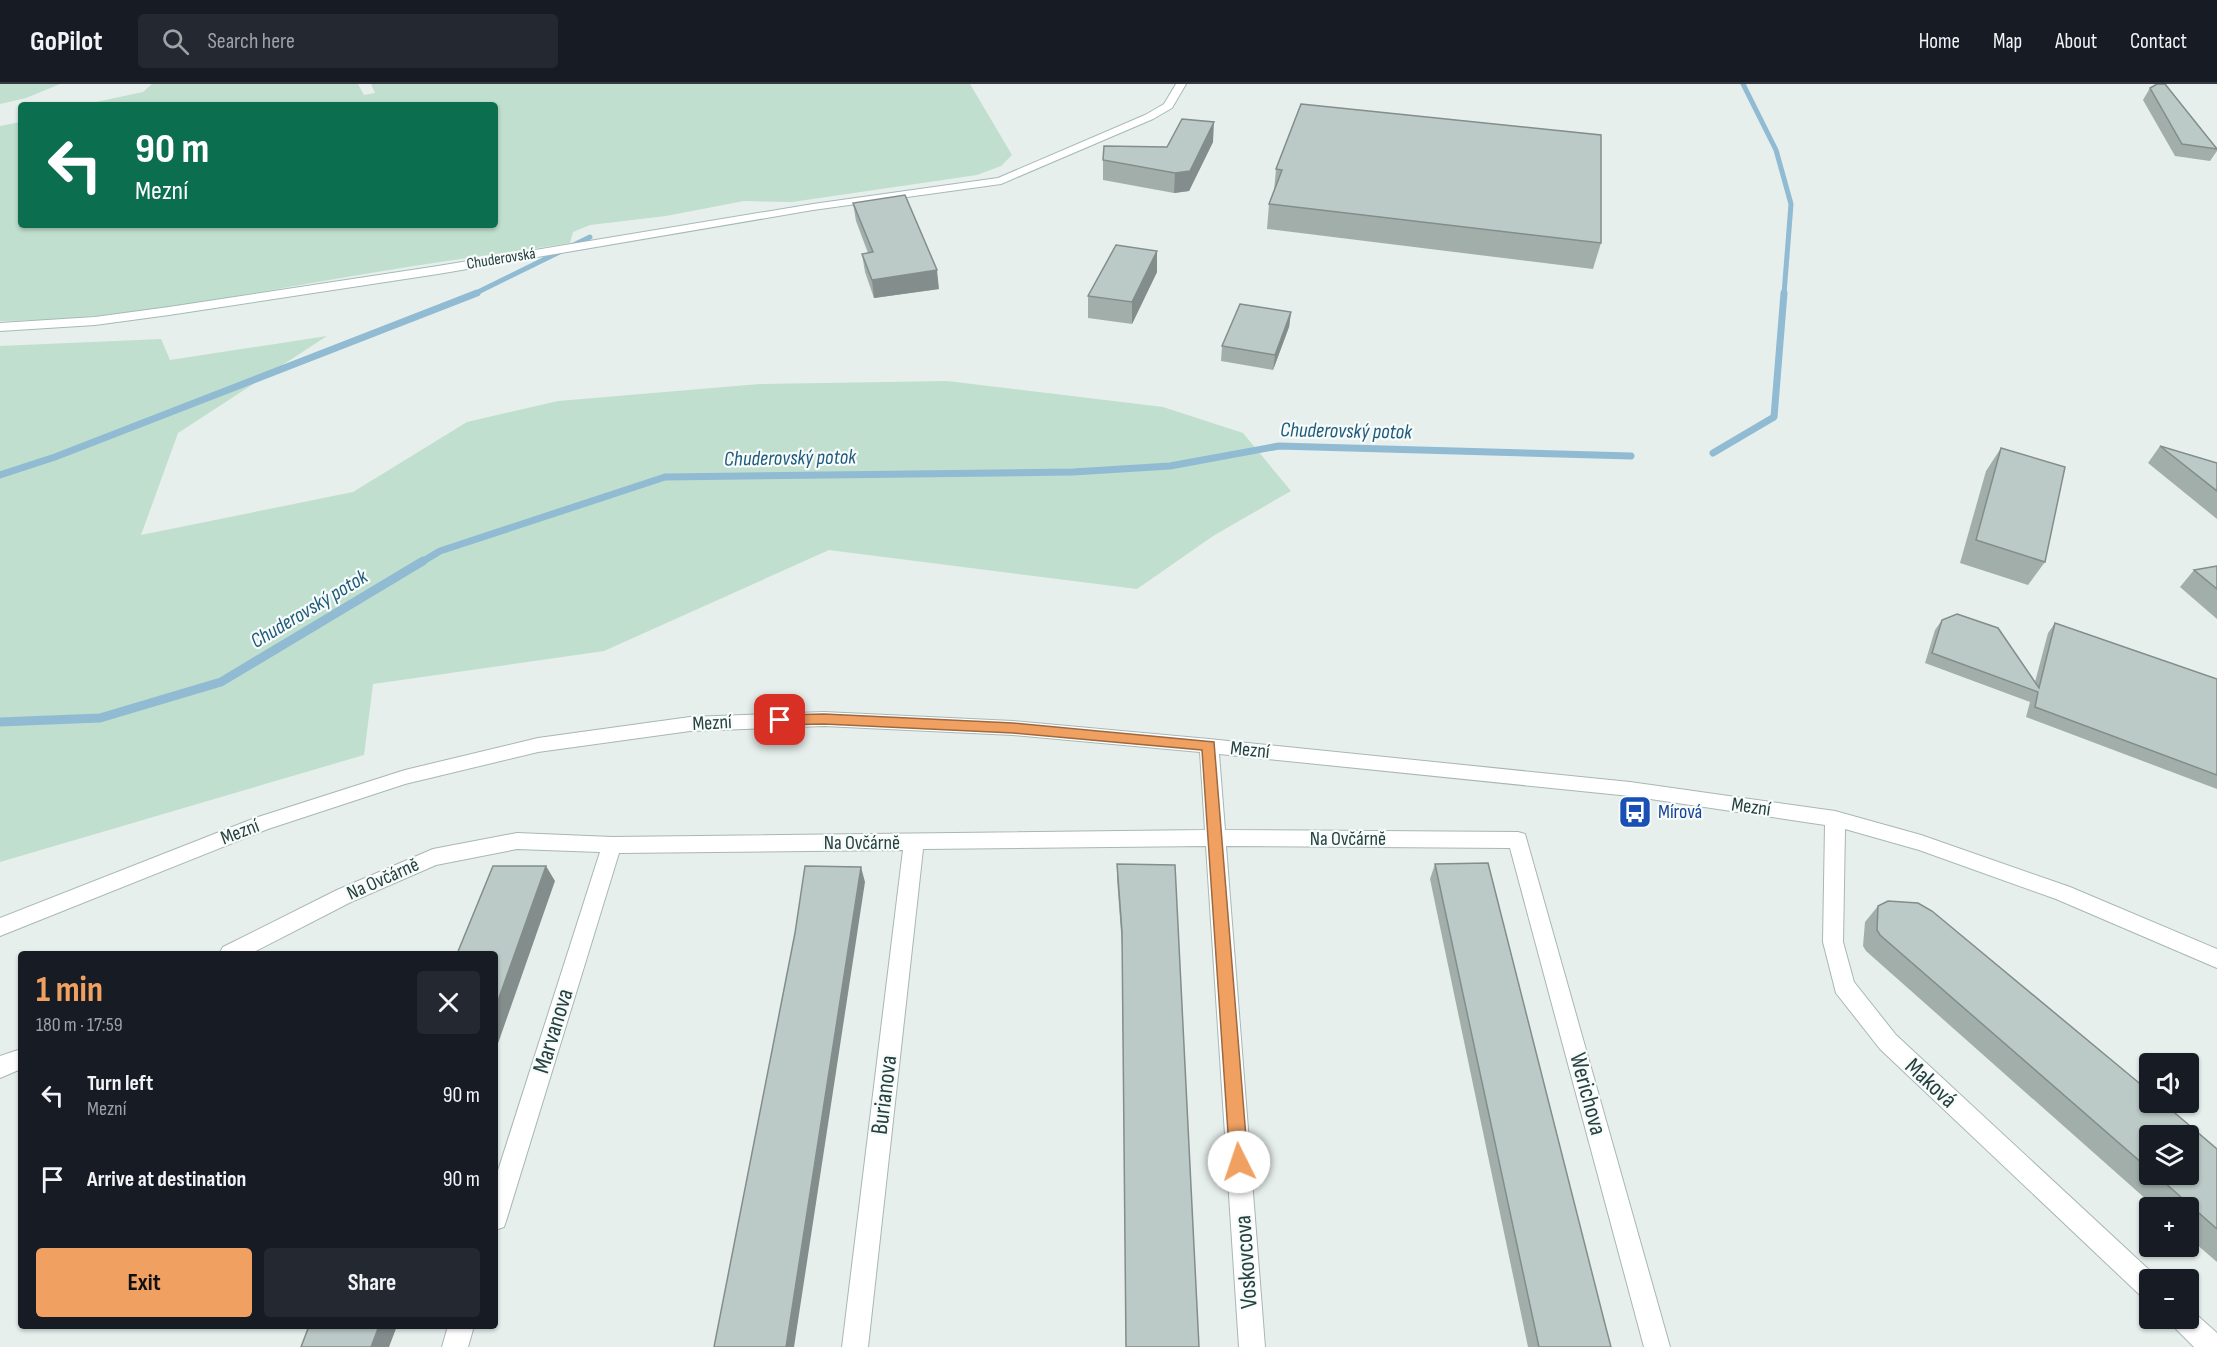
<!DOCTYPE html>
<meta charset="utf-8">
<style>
:root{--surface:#171b24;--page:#242831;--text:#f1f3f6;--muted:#9ea1a6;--line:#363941;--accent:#f0a162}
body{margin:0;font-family:"Sofia Sans Condensed",sans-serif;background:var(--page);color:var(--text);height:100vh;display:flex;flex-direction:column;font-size:22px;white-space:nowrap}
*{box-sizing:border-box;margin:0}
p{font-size:20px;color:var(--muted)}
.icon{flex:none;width:33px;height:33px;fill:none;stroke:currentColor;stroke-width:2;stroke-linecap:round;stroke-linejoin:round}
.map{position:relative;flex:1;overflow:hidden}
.details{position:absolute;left:18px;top:867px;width:480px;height:378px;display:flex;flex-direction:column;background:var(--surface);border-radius:6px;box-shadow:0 2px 4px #0004}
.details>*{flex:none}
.top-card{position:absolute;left:18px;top:18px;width:480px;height:126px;border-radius:6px;box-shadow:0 2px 4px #0004;background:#0b6e4f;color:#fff;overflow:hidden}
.fabs{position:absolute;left:2139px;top:969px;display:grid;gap:12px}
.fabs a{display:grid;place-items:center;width:60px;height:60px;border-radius:6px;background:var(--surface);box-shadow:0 2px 4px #0004;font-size:30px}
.pin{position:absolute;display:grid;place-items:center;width:51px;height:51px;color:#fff;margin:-26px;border-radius:12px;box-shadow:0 3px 9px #0006}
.me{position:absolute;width:66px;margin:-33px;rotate:356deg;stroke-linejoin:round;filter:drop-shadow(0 0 4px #0008)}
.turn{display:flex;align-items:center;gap:21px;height:126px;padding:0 18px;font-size:27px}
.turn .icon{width:78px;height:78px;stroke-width:2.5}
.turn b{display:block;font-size:42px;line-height:51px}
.round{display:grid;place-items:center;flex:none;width:63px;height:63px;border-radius:6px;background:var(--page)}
.headline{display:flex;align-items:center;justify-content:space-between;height:102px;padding:0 18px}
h1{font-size:36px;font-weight:700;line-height:45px;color:var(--accent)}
.button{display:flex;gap:12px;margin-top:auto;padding:12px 18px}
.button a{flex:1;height:69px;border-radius:6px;background:var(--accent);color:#111;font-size:24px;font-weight:700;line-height:69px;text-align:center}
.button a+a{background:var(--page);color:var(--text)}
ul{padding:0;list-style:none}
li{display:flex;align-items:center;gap:18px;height:84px;padding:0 18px}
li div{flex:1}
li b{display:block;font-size:22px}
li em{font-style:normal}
header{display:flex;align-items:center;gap:36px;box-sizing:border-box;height:84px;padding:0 30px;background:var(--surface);border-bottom:2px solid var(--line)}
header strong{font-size:28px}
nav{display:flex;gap:33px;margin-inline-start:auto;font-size:21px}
.search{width:420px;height:54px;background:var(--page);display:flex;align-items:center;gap:15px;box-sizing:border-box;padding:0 21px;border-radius:6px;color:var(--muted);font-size:22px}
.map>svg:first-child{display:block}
.green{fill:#c0dfce}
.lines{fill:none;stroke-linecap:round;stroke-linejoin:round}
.stream-far2{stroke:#90bbd2;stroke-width:5}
.stream-far1{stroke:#90bbd2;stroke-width:7}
.stream{stroke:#90bbd2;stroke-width:9}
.street-casing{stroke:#a8b7b5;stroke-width:2}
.secondary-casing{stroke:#a4bab7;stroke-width:2}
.street{fill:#fff;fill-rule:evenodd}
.secondary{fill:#fff;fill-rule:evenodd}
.wall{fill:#a1aeaa;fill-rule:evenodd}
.shaded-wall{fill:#838d8b}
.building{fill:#bbcac6;stroke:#838d8b;stroke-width:1.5}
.route{fill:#f0a162;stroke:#9c6940;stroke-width:1.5}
.labels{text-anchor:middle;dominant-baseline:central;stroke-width:4.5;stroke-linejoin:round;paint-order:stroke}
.far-street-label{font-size:16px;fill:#25413f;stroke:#f7fbfa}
.street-label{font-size:20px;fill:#25413f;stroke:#f7fbfa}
.transit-label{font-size:20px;fill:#164399;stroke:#f7fbfa;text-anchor:start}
.water-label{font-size:21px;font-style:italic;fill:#1e5b7d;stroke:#f7fbfa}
.near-street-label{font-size:24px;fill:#25413f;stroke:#f7fbfa}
</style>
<header>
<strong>GoPilot</strong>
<div class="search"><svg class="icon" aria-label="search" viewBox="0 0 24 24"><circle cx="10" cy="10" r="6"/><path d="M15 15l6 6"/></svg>Search here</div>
<nav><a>Home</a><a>Map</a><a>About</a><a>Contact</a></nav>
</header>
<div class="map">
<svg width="2217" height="1263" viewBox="0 0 2217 1263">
<rect width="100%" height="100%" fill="#e6efec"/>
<path class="green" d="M0,0H60L26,14L0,20Z
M152,0H358L364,11L375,9L371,0H970L1012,71L1001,82L977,91L792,118L744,117L666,132L590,141L573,148L570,159C492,171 413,181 335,195C224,214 113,237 0,237V42L21,38V141H495V21H82L143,8Z
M327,252L178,349L141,451L353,408L467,338L558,317L760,300L947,297L1163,323L1243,349L1291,407L1213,452L1137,505L829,466L604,567L373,600L364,671L0,778V262L161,255L170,276Z"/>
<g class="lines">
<path class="stream-far2" d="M1743,0L1776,66L1791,120L1784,210
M474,210L590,153"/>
<path class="stream-far1" d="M1713,369L1774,333L1784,209
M0,391L55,373L477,209
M420,479L440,467L665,393L1073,388L1170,382L1279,362L1631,372"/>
<path class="stream" d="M0,638L100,634L221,598L423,477"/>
<defs>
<path id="street" d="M824,628L1013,637L1209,655L1630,698L1835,727L1921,751L2070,803L2217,865V884L2056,815L1919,766L1845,745L1843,858L1854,898L1896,951L2160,1196H2150V1216L2141,1212L1880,965L1836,909L1823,858L1825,741L1630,712L1219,670L1225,746L1518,748L1525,750L1670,1263H1644L1510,764L1226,762L1265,1263H1239L1206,762L923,765L868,1263H842L903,766L619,769L507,1134L504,1143L495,1146V1096L600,768L517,765L436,781L351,818L250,870H219L223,863L337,806L433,765L517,749L612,753L1205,746L1200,668L1013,651L824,642L690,647L538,668L405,700L268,745L0,852V834L255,734L405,686L538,654L690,633Z
M21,965V985L0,994V972Z
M2188,1223L2217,1249V1263H2194L2174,1243L2170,1234H2188Z
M448,1242H474L468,1263H442Z"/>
<path id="secondary" d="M1176,0H1186L1172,24L1153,35L1001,100L813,126L438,190L169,231L95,241L0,247V239L95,233L169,223L438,182L813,120L998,94L1145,31L1164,20Z"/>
</defs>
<use href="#street" class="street-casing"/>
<use href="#secondary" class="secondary-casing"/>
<use href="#street" class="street"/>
<use href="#secondary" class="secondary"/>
</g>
<path class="wall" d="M2150,4L2217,64V67L2210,77L2175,72L2143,16Z
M1301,20L1601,159L1593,185L1267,145L1269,120L1274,107L1276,85Z
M1213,58L1189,107L1174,109L1103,96V76L1167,63Z
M853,119L939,205L874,214L865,188L862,170L868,169L856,137Z
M1157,167V188L1132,240L1088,234V212Z
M1291,228L1289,243L1273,286L1221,277L1222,262Z
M2160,362L2217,379V435L2148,379Z
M2001,364L2045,478L2028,501L1960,479L1986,387Z
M2217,482V535L2180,503L2194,486Z
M1942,536L2035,598L2048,549L2055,539L2217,595V705L2026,633L2030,618L1925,579L1935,546Z
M1117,780L1199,1263H1126L1122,862L1117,795Z
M1435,780L1606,1244L1611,1263H1528L1430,795Z
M1878,822L2217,1065V1178L2188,1153V1124H2156L1866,867L1863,862L1865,838ZM2150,1052L2188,1090H2150Z"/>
<path class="shaded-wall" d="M1214,38L1213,58L1189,107L1174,109L1175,89Z
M1157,167V188L1132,240V218Z
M937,186L939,205L874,214L872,196Z
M1291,228L1289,243L1273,286L1275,271Z
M546,782L555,797L495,968V925Z
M861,783L865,798L794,1263H786Z
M379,1242H397L389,1263H371Z"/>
<path class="building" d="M2157,0H2165L2217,65L2182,60L2150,4Z
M1301,20L1601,51V159L1269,120L1282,86L1276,85Z
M1182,35L1214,38L1190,87L1175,89L1103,76L1104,62L1167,63Z
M905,111L937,186L872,196L862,170L873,168L853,119Z
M1116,161L1157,167L1132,218L1088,212Z
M1240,220L1291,228L1275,271L1222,262Z
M2160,362L2217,379V407Z
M2001,364L2065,383L2045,478L1976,456Z
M2217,482V505L2194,486Z
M1957,530L1998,544L2039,604L2055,539L2217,595V691L2035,623L2038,608L1932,569L1942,536Z
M1488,779L1606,1244L1611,1263H1539L1435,780Z
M1117,780L1175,781L1199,1263H1126L1122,848Z
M493,782H546L495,925V870H457Z
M805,782L861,783L786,1263H714L795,849Z
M1888,817L1918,819L1932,827L2150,1008V1018H2162L2217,1065V1145L2155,1090H2188V1052H2150V1086L1880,851L1877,846L1878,822Z
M309,1242H379L371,1263H301Z"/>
<path class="route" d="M824,630L1013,639L1214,658L1248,1078L1245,1084L1239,1087L1232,1084L1230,1078L1202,666L1013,649L824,640L780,641L773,636L780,631Z"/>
<defs>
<symbol id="bus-square" viewBox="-11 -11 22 22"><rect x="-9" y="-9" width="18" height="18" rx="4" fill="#1a4fb4" stroke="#f7fbfa"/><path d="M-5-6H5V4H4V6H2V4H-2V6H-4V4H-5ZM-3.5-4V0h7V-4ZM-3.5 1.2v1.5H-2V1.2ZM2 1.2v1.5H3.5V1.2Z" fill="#fff"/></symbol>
</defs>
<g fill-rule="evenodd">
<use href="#bus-square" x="1616" y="709" width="38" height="38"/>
</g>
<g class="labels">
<g class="far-street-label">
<text transform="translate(501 175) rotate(-9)">Chuderovská</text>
</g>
<g class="street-label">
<text transform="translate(712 639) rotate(-3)">Mezní</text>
<text transform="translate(1250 666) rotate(6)">Mezní</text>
<text transform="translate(1751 723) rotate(8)">Mezní</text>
<text transform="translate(240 748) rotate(-21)">Mezní</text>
<text x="1348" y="755">Na Ovčárně</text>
<text x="862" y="759">Na Ovčárně</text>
<text transform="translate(383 795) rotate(-24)">Na Ovčárně</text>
</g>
<g class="transit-label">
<text x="1658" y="728">Mírová</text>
</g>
<g class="water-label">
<text transform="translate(1346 347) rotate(1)">Chuderovský potok</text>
<text transform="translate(790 374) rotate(-1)">Chuderovský potok</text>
<text transform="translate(309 525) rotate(-31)">Chuderovský potok</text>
</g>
<g class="near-street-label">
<text transform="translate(553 947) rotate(-73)">Marvanova</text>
<text transform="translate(1931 999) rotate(43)">Maková</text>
<text transform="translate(1588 1010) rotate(75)">Werichova</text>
<text transform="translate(884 1011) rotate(-83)">Burianova</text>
<text transform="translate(1246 1178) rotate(-94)">Voskovcova</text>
</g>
</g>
</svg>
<div class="fabs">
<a><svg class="icon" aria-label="sound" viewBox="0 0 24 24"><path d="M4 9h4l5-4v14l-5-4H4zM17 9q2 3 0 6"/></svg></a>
<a><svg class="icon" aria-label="layers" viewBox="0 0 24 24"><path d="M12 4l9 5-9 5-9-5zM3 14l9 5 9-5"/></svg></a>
<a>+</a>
<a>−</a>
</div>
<div class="pin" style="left:780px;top:636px;background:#d93025"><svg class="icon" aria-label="arrive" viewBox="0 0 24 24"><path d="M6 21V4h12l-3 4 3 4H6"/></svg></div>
<svg class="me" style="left:1239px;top:1078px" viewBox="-20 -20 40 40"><circle r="19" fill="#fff"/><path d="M0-13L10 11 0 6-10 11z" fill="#f0a162"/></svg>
<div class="top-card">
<div class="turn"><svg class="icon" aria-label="left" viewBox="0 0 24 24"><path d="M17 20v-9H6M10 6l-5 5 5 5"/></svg><div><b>90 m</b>Mezní</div></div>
</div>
<section class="details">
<div class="headline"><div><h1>1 min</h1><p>180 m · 17:59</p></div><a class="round"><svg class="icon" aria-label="close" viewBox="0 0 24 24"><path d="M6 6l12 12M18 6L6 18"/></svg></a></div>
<ul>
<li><svg class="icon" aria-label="left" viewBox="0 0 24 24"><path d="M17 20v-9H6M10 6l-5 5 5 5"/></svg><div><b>Turn left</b><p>Mezní</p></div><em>90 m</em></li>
<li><svg class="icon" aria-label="arrive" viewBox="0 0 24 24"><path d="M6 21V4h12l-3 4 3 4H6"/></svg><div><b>Arrive at destination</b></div><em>90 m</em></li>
</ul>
<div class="button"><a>Exit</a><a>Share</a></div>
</section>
</div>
